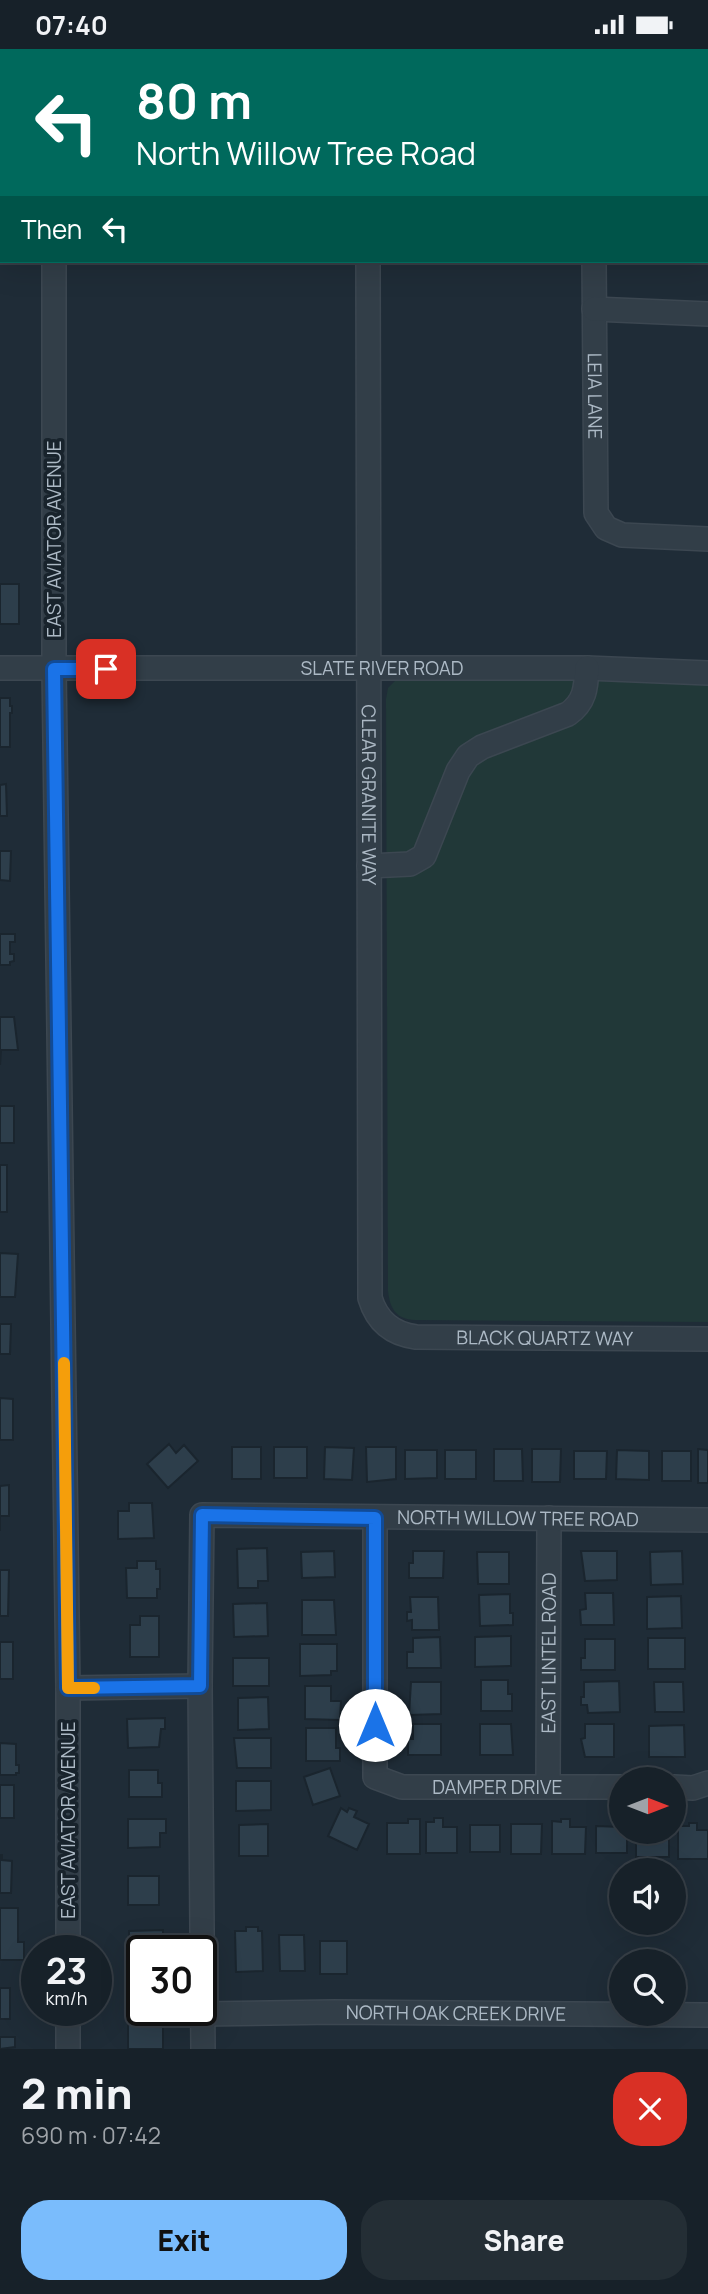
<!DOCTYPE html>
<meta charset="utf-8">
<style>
:root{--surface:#172129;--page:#242e35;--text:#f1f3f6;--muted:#9ea3a8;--line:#363e46;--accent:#7abcfc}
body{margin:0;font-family:Manrope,sans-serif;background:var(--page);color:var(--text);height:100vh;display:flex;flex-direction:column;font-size:26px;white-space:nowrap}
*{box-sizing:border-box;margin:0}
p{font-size:23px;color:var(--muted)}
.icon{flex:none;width:38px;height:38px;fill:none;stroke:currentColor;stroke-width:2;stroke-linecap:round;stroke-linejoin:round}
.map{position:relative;height:2000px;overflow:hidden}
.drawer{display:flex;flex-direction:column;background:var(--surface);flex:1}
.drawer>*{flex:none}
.top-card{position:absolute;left:0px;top:0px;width:709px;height:214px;box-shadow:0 7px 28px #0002,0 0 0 2px var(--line);background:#00695c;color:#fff;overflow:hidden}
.needle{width:46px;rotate:90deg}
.controls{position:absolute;left:609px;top:1718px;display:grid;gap:14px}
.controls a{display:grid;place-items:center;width:77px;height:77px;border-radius:50%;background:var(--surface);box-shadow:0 7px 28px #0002,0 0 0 2px var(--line);font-size:35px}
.speed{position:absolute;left:21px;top:1886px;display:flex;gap:14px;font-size:35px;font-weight:700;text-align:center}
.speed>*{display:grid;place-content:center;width:91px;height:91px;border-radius:50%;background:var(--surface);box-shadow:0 7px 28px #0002,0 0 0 2px var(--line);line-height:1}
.speed small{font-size:18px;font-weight:400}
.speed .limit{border:4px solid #111;border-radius:10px;background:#fff;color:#111}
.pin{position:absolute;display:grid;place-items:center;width:60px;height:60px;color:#fff;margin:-30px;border-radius:14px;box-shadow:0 4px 10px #0006}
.me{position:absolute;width:77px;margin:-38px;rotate:0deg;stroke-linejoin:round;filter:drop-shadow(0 0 5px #0008)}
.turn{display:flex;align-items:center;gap:24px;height:147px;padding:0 21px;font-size:32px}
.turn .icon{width:91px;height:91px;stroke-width:2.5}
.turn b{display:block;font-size:49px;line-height:60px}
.then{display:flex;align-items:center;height:66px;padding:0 21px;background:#0003;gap:14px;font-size:26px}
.round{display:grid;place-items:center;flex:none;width:74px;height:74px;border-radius:28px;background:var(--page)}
.summary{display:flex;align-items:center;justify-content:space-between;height:119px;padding:0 21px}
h1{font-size:42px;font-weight:800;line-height:52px}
.cta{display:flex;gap:14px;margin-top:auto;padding:14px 21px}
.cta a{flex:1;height:80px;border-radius:28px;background:var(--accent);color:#111;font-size:28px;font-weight:800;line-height:80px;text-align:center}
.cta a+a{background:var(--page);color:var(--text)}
.status{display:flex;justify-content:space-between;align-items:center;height:49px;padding:0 35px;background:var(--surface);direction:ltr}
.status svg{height:19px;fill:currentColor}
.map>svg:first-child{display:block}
.green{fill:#213838}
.building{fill:#2d3e4b;stroke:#1a252e;stroke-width:2}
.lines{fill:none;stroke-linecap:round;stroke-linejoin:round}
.minor-casing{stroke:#3c4751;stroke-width:26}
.minor{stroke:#323e48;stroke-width:23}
.route-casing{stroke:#114b97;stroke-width:18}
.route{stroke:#1a73e8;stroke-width:12}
.slow{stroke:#f59e0b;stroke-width:12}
.labels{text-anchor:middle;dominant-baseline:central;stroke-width:7;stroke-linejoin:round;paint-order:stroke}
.street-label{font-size:19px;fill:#acb9c5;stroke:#18232c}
</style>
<div class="status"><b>07:40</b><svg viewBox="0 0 49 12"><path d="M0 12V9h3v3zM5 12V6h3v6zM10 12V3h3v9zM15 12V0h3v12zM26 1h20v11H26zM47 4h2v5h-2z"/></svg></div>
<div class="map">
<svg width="708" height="2000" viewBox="0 0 708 2000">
<rect width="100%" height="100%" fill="#1f2c37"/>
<path class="green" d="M399,628L708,630V1273L415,1271C396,1270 390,1260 388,1242L386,650L388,639Z"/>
<path class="building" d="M0,535H19V575H0Z
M0,649H10V657H12V664H10V698H0Z
M6,735L7,767H0V736Z
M0,802H11L10,832L0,831Z
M0,885H15V893H10V905H14V912L10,913V916H0Z
M0,968H14L18,1001H1L0,1016Z
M0,1057H14V1094H0Z
M0,1116H7V1163H0Z
M0,1204L18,1205L15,1248H0Z
M0,1275H11L10,1305H0Z
M0,1349L13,1350V1391H0Z
M169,1395L176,1404L184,1396L198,1412L168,1439L147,1415Z
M232,1398H261V1430H232Z
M274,1398H307V1429H274Z
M325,1398L354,1399L352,1431L324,1430Z
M366,1398H396V1430L367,1433Z
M494,1400H522L523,1432H494Z
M532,1400H561L560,1433H532Z
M698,1400L708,1401V1434H698Z
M405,1401H437V1429L405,1430Z
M445,1401H476V1430H445Z
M617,1401L649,1402V1431L616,1430Z
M574,1402H607L606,1430H574Z
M662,1402H691V1432H662Z
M9,1436V1467H0V1482V1437Z
M129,1454H152L154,1489L118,1490V1462H129Z
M267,1499L268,1532H258V1539H238L237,1500Z
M334,1502L335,1528L302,1529L301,1503Z
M413,1502H444L443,1529H409V1514H413Z
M581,1502H617V1531L585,1532Z
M682,1502L683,1535L651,1536L650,1503Z
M477,1503H509V1535H478Z
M137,1512H156V1520H160V1540H157V1549H127L126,1519H137Z
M0,1521H9L8,1567H0Z
M585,1544H613L614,1576H581L580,1561L586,1560Z
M510,1545V1564H513V1576L480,1577L479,1546Z
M681,1547L682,1579L647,1580V1548Z
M410,1548H438L439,1581H412V1571L407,1572V1563H411Z
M302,1551H334L336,1586H302Z
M267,1554L268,1587L234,1588L233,1555Z
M140,1567H159V1608H130V1576H140Z
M511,1587V1617L475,1618V1588Z
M440,1588L441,1619H407V1603H413V1589Z
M648,1589H685V1620H648Z
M585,1590H615V1621H581V1609H585Z
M0,1593H13V1630H0Z
M300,1595H337V1622H331V1626L300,1627Z
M233,1609H269V1637H233Z
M481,1631H508V1645H512V1662H481Z
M619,1632L620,1663L588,1664L587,1656H581V1648H584V1633Z
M411,1633H441V1665L409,1666Z
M654,1633H683L684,1663H655Z
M305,1637H331V1652H341L340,1671L305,1670Z
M268,1648L269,1680L238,1681V1649Z
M165,1669V1680H161L159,1698L128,1699L127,1670Z
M413,1675H441V1706H408V1690H413Z
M480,1675H511L513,1706H480Z
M585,1675H614V1708H585L581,1690L585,1689Z
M684,1676L685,1708H649V1677Z
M306,1679H336V1699H340V1712H306Z
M234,1689H271V1719H237Z
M0,1694L16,1695V1716H19V1724H16V1726H0Z
M330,1719L340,1747L313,1756L304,1728Z
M129,1721H158V1734H162V1748H129Z
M236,1732H271V1761L236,1762Z
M0,1736H14V1769H0Z
M341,1759L347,1763L349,1759L357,1762L354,1768L369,1775L357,1801L328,1787Z
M434,1769H443V1778H457V1804H426V1773H434Z
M128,1770H166V1784H160V1798L128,1799Z
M408,1770H420V1805H387V1774H408Z
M561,1770H570V1778H586L585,1805H552V1772L561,1773Z
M689,1774H697V1781H708V1810H678V1777H689Z
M268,1775V1807H239V1776Z
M511,1775H542L541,1805H511Z
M470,1776H500V1803H470Z
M596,1777L621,1778V1783H627V1804H596Z
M636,1783H669V1808H636Z
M0,1806H2V1811L12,1812L11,1844H0Z
M128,1827H159V1856H128Z
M0,1859H18V1893H24V1911H0Z
M246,1878H258V1882H262L263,1922L236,1923L235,1882H246Z
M163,1881V1902H142V1910H129V1882Z
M279,1886H304L305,1922H280Z
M320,1892H347V1925H320Z
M132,1923H142V1949H132Z
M0,1939H10V1970H0Z
M128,1966H163V2000H128Z
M0,1988H15V1998L0,2000Z"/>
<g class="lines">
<defs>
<g id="minor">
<path d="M53,0V2"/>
<path d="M367,0V2"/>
<path d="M707,35H708"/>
<path d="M54,212V620L68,1639V1902"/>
<path id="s1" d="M368,212L370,1249C377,1272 392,1285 416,1288L708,1290"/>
<path id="s2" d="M594,212L596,464L606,479L622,486L708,490"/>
<path d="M594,260L708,265"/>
<path id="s3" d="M0,619H587L708,624"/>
<path d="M369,817L410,815L424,807L458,722L468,707L482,698L568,665C585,653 586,639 587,619"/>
<path id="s4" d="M375,1469V1728L402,1738H621"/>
<path d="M68,1639L200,1637"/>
<path id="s5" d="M548,1737L549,1469"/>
<path d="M674,1738L693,1739L708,1734"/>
<path d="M68,1962V2000"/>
<path id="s6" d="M202,1965L334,1963L708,1966"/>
<path id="s7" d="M203,2000L200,1637L202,1466L708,1471"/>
</g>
</defs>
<use href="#minor" class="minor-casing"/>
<use href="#minor" class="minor"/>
</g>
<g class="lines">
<defs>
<path id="route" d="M106,620H54L68,1639L200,1637L202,1466L375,1469V1676"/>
</defs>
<use href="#route" class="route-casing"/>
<use href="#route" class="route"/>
<path class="slow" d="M64,1314L68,1639H94"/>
</g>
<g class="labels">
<g class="street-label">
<text stroke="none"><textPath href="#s2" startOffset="135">LEIA LANE</textPath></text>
<text transform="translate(54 490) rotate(-90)">EAST AVIATOR AVENUE</text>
<text stroke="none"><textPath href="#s3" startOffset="382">SLATE RIVER ROAD</textPath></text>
<text stroke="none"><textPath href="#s1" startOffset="534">CLEAR GRANITE WAY</textPath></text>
<text stroke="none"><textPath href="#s1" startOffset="1230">BLACK QUARTZ WAY</textPath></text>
<text stroke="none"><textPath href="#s7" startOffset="850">NORTH WILLOW TREE ROAD</textPath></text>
<text stroke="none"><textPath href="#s5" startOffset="133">EAST LINTEL ROAD</textPath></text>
<text stroke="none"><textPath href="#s4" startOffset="383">DAMPER DRIVE</textPath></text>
<text transform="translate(68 1771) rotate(-90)">EAST AVIATOR AVENUE</text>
<text stroke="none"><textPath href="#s6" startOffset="254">NORTH OAK CREEK DRIVE</textPath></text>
</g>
</g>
</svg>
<div class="controls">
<a><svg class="needle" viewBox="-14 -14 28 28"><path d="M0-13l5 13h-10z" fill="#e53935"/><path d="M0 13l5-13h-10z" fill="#9ea3a8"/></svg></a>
<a><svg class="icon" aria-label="sound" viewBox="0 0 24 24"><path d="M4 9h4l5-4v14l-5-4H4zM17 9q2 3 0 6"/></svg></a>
<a><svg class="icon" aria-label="search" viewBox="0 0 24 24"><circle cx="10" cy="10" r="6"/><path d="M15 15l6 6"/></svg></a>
</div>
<div class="speed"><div>23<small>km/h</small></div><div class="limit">30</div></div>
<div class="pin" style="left:106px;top:620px;background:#d93025"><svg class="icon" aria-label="arrive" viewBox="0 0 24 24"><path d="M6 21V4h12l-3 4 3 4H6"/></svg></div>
<svg class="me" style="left:375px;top:1676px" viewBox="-20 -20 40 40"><circle r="19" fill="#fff"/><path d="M0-13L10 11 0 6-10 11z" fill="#1a73e8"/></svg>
<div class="top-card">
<div class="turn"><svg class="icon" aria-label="left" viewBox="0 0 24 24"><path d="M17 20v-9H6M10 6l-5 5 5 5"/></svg><div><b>80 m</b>North Willow Tree Road</div></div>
<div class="then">Then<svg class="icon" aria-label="left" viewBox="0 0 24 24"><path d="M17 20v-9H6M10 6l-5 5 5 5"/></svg></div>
</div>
</div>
<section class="drawer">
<div class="summary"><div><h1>2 min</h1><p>690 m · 07:42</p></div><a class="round" style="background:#d93025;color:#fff"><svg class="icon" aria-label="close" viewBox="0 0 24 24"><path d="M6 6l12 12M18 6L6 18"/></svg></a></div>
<div class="cta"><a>Exit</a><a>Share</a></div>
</section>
